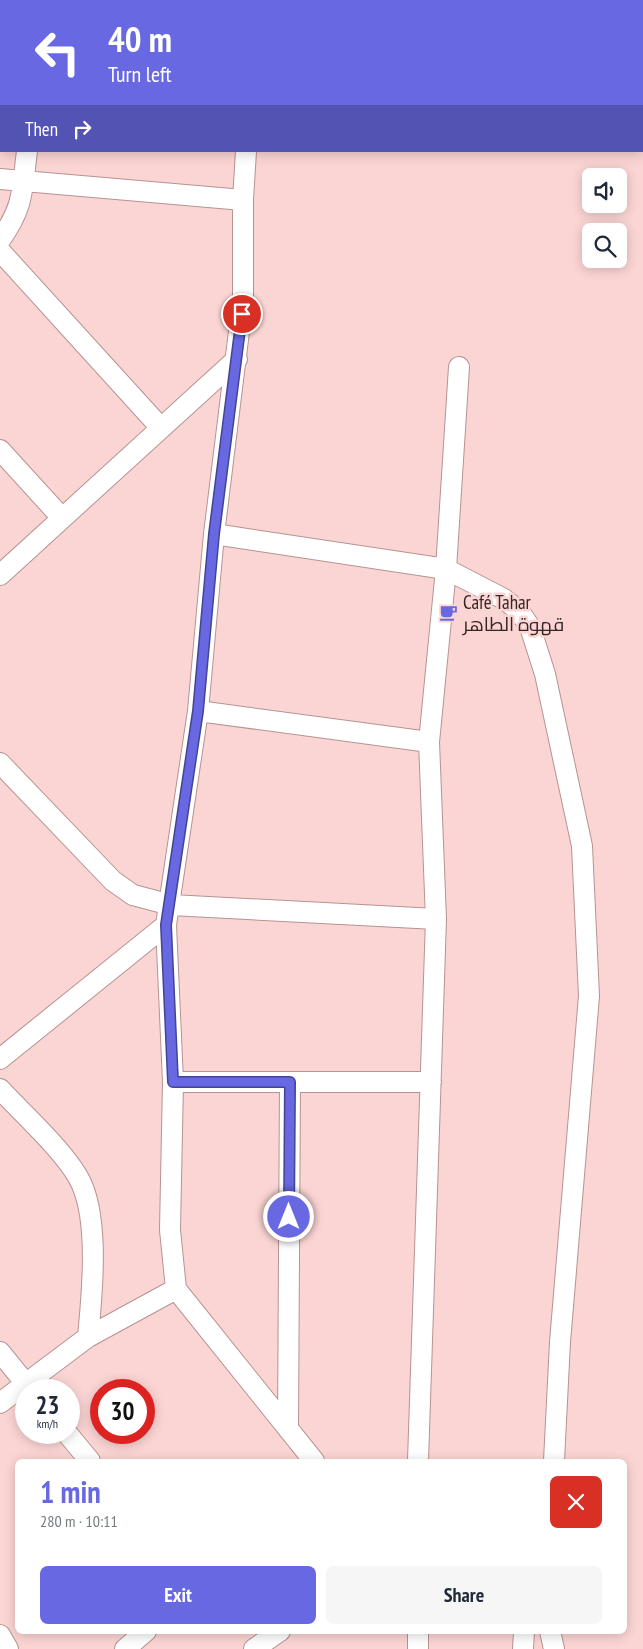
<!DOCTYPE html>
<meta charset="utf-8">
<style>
:root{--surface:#fff;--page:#f6f6f7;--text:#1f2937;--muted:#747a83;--accent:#6868e2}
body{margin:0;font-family:"PT Sans Narrow",Cairo,sans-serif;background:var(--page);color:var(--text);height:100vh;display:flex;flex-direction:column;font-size:19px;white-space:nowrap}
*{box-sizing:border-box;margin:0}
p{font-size:16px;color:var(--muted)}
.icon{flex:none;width:28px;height:28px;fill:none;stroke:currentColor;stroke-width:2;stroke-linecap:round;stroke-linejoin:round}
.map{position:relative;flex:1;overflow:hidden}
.details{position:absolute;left:15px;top:1459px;width:612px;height:175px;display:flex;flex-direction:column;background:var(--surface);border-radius:8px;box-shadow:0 2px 12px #0003}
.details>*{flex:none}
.banner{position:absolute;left:0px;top:0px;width:644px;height:152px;box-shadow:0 2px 12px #0003;background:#6868e2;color:#fff;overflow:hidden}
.tools{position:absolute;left:582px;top:168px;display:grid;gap:10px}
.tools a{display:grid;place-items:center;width:45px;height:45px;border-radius:8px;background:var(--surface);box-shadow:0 2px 12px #0003;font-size:25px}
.speed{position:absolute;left:15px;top:1379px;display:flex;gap:10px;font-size:25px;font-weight:700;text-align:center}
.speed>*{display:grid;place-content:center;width:65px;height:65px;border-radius:50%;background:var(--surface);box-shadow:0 2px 12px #0003;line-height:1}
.speed small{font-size:12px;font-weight:400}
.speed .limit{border:8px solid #d22;background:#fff;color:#111}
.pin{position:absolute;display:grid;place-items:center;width:42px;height:42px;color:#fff;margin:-21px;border:2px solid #fff;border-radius:50%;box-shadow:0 1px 5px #0007}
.me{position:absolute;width:55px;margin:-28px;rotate:0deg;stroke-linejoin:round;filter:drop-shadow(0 0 4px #0008)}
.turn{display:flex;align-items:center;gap:18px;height:105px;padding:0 25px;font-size:22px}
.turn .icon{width:65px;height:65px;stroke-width:2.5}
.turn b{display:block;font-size:35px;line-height:42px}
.then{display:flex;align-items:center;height:48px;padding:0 25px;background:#0003;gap:10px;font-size:19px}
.round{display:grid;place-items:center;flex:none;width:52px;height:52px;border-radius:8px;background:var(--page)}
.headline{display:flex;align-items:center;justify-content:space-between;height:85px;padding:0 25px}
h1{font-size:30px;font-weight:600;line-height:38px;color:var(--accent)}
.action{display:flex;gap:10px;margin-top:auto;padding:10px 25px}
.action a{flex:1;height:58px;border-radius:8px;background:var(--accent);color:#fff;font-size:20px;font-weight:600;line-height:58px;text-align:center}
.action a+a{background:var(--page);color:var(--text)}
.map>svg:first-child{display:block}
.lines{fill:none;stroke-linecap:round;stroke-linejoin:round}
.minor-casing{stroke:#b69391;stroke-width:22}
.minor{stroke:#fff;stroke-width:20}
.route-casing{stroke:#444493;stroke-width:12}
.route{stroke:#6868e2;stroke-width:9}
.labels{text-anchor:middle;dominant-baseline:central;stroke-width:5;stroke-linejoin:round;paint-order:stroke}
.poi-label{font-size:19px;fill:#342626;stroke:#fbd5d4;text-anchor:start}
</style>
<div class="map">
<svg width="643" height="1649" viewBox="0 0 643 1649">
<rect width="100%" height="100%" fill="#fbd5d4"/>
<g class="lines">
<defs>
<path id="minor" d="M76,0L83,1
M256,0V1
M49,1V0
M246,151L243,200V299L214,534L198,711L166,925L173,1082L170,1230L176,1289L314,1461
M0,179L243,200
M0,240C24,207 22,190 27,151
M0,251L161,428
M0,450L62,518
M214,534L446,569L504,599L519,611L530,627L545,674L582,846L589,996L560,1342L554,1461
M0,575L237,359
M198,711L429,742
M0,763L113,881L133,895L171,905L436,919
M0,1059L166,925
M173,1082H431
M0,1089C23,1114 70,1156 82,1185C99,1224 92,1295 88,1337
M0,1352L31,1390
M0,1403L88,1337L176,1289
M288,1429L290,1082
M66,1432L90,1461
M418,1461L436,919L429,742L446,569L459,367
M418,1631V1649
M550,1631L554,1649
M0,1635L8,1649
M125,1649L146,1631
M254,1649L280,1631
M523,1649L524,1631"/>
</defs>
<use href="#minor" class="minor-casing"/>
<use href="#minor" class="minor"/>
</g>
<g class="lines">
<defs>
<path id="route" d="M242,314L214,534L198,711L166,925L173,1082H290L289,1217"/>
</defs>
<use href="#route" class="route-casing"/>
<use href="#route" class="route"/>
</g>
<defs>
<symbol id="cafe-bare" viewBox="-9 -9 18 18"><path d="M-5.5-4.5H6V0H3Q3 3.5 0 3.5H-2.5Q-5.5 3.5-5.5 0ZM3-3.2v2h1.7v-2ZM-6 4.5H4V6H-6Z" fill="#6868e2" stroke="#fbd5d4" stroke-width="2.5" paint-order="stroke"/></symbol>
</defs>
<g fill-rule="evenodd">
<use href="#cafe-bare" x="436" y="600" width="25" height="25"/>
</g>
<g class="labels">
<g class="poi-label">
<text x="463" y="602">Café Tahar<tspan x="463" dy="22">قهوة الطاهر</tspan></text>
</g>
</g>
</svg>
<div class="tools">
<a><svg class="icon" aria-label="sound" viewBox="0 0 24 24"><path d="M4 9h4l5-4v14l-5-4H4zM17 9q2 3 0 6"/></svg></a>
<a><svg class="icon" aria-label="search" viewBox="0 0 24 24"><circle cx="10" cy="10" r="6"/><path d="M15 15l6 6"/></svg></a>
</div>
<div class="speed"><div>23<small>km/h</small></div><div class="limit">30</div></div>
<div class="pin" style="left:242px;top:314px;background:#d93025"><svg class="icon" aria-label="arrive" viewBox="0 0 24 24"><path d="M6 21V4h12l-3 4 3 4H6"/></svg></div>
<svg class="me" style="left:289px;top:1217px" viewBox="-20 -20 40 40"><circle r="17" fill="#6868e2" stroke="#fff" stroke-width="3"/><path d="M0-11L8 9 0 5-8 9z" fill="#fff"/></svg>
<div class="banner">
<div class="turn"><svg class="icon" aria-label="left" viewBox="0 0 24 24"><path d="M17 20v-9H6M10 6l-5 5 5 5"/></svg><div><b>40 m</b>Turn left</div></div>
<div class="then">Then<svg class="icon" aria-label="right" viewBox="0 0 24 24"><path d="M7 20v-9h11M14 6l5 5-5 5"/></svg></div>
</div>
<section class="details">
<div class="headline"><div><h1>1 min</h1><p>280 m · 10:11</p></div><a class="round" style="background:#d93025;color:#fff"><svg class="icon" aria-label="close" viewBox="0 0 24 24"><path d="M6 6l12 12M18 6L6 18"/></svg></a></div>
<div class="action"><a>Exit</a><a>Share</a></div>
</section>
</div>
